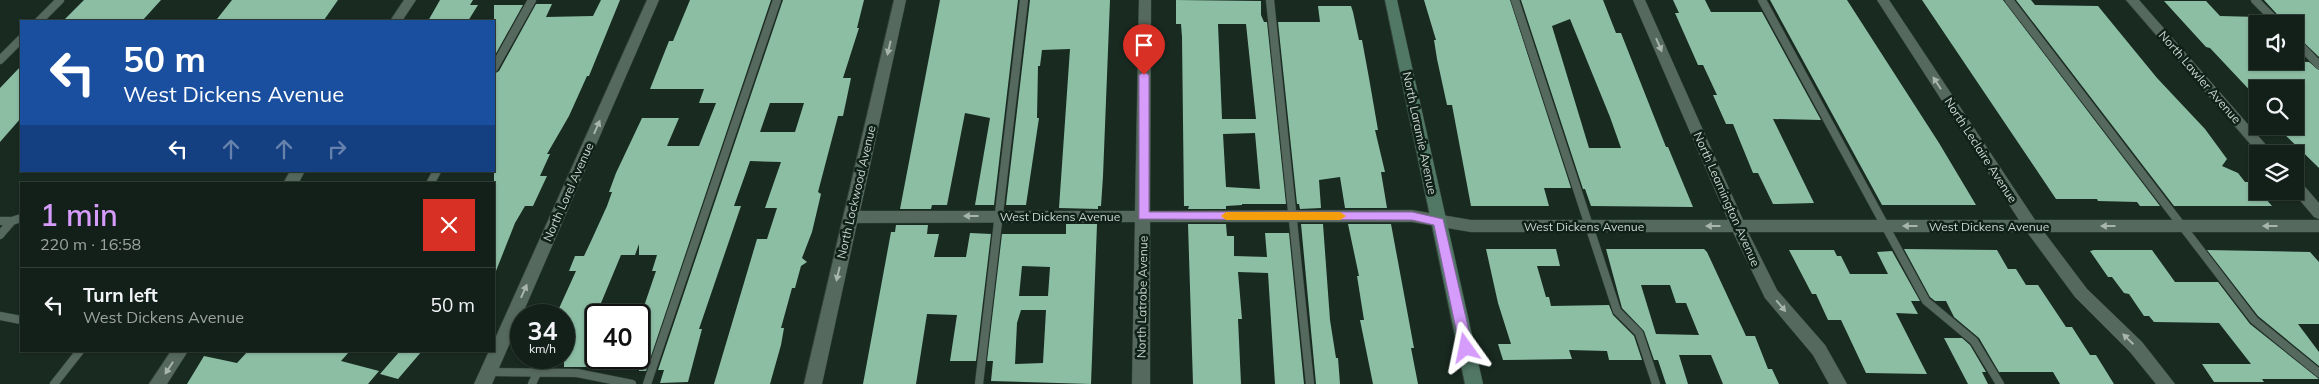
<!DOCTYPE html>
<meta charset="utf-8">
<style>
:root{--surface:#132019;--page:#202d26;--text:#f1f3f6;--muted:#9da3a2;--line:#323e38;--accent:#d59cfb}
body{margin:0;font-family:Mulish,sans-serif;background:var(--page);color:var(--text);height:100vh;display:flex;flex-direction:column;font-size:19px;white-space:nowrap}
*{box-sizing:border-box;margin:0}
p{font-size:16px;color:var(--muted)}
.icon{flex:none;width:28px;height:28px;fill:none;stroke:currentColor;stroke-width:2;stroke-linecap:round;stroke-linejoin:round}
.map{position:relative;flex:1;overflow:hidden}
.panel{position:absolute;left:20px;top:182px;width:475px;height:170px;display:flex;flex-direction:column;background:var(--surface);border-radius:0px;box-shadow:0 1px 4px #0004,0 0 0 1px var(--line)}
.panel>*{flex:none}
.banner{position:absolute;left:20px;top:20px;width:475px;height:152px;border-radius:0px;box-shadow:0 1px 4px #0004,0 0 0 1px var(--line);background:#1a4fa0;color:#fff;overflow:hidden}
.fabs{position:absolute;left:2249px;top:15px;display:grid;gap:10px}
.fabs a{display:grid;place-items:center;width:55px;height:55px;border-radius:0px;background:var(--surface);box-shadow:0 1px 4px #0004,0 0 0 1px var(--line);font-size:25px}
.speed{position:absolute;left:510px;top:304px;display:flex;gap:10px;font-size:25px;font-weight:700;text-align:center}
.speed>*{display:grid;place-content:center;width:65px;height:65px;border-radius:50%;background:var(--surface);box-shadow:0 1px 4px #0004,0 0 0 1px var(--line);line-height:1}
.speed small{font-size:12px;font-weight:400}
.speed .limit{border:2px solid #111;border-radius:8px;background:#fff;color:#111}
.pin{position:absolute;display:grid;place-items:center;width:42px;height:42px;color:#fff;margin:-51px -21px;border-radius:50% 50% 50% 0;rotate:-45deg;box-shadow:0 0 5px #0007}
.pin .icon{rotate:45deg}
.me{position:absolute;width:55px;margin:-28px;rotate:348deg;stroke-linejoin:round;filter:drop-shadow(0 0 4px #0008)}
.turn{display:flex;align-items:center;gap:18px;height:105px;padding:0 20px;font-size:22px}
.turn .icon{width:65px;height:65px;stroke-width:2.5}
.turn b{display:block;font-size:35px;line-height:42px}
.lanes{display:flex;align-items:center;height:48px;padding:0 20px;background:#0003;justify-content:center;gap:25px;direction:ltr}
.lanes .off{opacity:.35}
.round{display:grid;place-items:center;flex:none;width:52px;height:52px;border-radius:0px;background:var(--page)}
.head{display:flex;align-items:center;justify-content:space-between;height:85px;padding:0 20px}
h1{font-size:30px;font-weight:600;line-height:38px;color:var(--accent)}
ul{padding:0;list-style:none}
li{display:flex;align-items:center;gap:15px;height:75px;padding:0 20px;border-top:1px solid var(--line)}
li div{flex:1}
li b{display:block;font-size:19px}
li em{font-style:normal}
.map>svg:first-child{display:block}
.building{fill:#8cbea4;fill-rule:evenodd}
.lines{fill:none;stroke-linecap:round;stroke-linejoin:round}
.lane-casing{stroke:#37463e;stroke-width:9}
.street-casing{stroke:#37463e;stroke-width:1}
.secondary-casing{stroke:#37463e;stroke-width:1}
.lane{stroke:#56695f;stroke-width:8}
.street{fill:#56695f;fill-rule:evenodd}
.secondary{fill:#507865;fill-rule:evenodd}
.oneway{fill:#a8b5ae}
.route{fill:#d59cfb;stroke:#8a65a3}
.slow{fill:#f59e0b}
.labels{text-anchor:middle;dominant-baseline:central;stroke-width:5;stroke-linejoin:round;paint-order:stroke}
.street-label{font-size:12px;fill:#cbd6d0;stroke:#0f2118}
</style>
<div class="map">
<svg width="2319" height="384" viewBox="0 0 2319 384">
<rect width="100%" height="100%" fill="#192a21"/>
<path class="building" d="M84,0H161L142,21H63Z
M232,0H338L324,20L317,21L217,19Z
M440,0H473L470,5H478L468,21H428Z
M601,0H620L589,76H587L569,116L547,154H550L540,176H547L533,206H525L515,223L494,276V74L499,71L536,4H552L546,17L593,16Z
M690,0H771L646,371H639V312H642L656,271H652L657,255H639V244L635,255H621L596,315V367H564V315H556L576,271H569L575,256H584L592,239L607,206L612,192H609L616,173L642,118H679L667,146H699L716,103H699L704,89H650L669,41H673Z
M783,0H864L857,28H859L843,78H851L843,116H838L818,192L821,194L812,232L802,258L807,262L801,266L795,288H792L781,328H784L781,345L770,384H714L757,239H767L777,208H765L781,162L750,161L734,206H741L699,329H702L688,382L660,383L664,370H658ZM770,103H804L795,132H760Z
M940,0H1018L994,205H975L990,118L965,113L947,205H932L931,209H900Z
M1030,0H1110L1103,176L1101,206H1098V209L1059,208L1070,49L1042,50L1040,66H1038L1037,118H1039L1026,205H1006Z
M1176,0L1261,1V15L1264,22H1267L1286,204H1242V205L1226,206V209H1188L1189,206H1184L1182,37L1181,24H1176ZM1218,24H1246L1256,119H1222ZM1255,133L1260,189L1226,187L1223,134Z
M1424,0H1510L1571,188H1544L1549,206H1471L1452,105H1447L1437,59L1434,40H1436Z
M1521,0H1603L1616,33H1621L1666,147H1668L1693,207L1591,206L1585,189H1583ZM1570,19L1610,117L1621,148H1589L1552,26Z
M1673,0H1705L1711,12H1762L1821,120L1773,119L1814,203L1773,204L1758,173H1753L1733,124H1726L1713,95H1717L1703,65H1698L1675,13H1679Z
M1770,0H1847L1939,143L1976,205H1882Z
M1922,0H2003L2160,206H2140L2137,202L2098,201L2097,199H2056Z
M2016,0H2031L2035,5L2098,6L2157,78L2205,129L2227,159L2222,166L2238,173L2245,182H2251L2272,206H2174Z
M2264,0H2319V57L2295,34V24H2286Z
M2164,1H2206L2220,16L2258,17V61L2309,62L2319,70V168L2276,126H2295V87H2258V99L2210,48L2206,47Z
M494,5H523L494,57Z
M1318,6H1351L1353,12L1359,40H1362L1369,78L1378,130H1375L1385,172H1381L1387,208H1345L1340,177L1319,180L1321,208L1300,209L1299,204H1297L1278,22H1320Z
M21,66V118L0,142V88Z
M1066,224H1097L1091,384L991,381L993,361H987L1002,234H1066ZM1022,266L1050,267L1048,296H1019ZM1021,310H1046L1043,363L1015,364L1017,323Z
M1188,224H1226L1227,236H1234V256L1267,257L1265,233H1289L1304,384H1275L1268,273L1238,272L1242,319H1238L1241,384H1193Z
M1301,224H1323L1330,320L1336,358H1338L1340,384H1316Z
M1348,224H1391L1414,348H1411L1418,384H1373L1360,320H1364L1357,276H1359Z
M896,225H928L927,234H939L934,257H966L970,233L991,234L976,361H950L957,315L927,314L916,384H863L891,232H895Z
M1486,249H1556L1560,266H1537L1546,297H1549L1551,306L1609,305L1613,315L1634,336L1642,360H1609L1607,351L1569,350L1572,359L1503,360L1498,344H1511L1498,303Z
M1606,249H1704L1707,252L1746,336H1755L1768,369H1772L1779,384H1723L1711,355H1679L1688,384H1666L1658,360H1654L1644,331L1622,308ZM1641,285H1670L1676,303H1686L1699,335L1656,334Z
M1904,249L1997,250L2008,269H2016L2026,285H2038L2066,327H2072L2090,355H2096L2114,384H2060L2053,372H1999L1979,338L1954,317L1946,301H1935L1930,297Z
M1789,250H1834L1837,256H1841L1850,274H1888L1877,252L1892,251L1920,301H1911L1918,314L1896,313L1927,374L1866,373L1841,320H1828L1816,294H1812Z
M2094,250H2152L2175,282H2218L2250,324L2319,379H2262L2264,382H2214L2202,364H2251L2219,323L2154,322L2149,316H2144L2129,294L2124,293L2112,277H2108L2090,251Z
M2207,250L2310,252L2319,262V324H2298L2319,352V366L2258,316Z
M1944,338H1962L1970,345L1986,372H1982L1988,384H1968Z
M248,351H350L341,361L379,371L368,384H187L204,356L237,363Z
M400,351H422L398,379L380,374Z"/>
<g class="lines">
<defs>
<path id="lane" d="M1270,0L1310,384
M1515,0L1617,311L1639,333L1656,384
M1762,0L1926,301L1974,341L2000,384
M2009,0L2254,320L2319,373
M2255,0L2279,24
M39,21L60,0
M2295,40L2319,65
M0,60L21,39
M494,68L532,0
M430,184L437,171
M0,221H12
M0,235L12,221L21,218
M0,316L21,320
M488,372L577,373L632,384
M54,384L80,351
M532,384L537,373
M647,384L777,0
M979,384L1024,0"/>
<path id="street" d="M404,0H416L402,21H390Z
M647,0H659L492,384H474L489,351H494V341Z
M894,0H906L860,211H1135L1139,0H1151L1150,211L1412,210L1471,220H1728L1633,0H1645L1743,220H2019L1877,0H1889L2035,220H2319V232H2044L2087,289L2142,342L2175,384H2156L2130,352L2075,297L2027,232H1748L1777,290L1825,345L1847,384H1829L1813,355L1765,298L1733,232H1471L1412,222H1150V384H1132L1135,222L857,223L822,384H804Z
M2126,0H2139L2274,154H2259Z
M290,171H305L298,184H283Z
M2295,180L2300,181L2319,203V219L2314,217L2292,191H2295Z
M171,351H188L167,384H149Z"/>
<path id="secondary" d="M1385,0H1397L1483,384H1465Z"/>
</defs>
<use href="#lane" class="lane-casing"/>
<use href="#street" class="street-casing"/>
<use href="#secondary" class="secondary-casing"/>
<use href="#lane" class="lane"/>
<use href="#street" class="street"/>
<use href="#secondary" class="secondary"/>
</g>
<defs><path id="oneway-solid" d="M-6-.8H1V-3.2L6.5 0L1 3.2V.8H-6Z" transform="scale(1.25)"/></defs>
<g class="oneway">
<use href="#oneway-solid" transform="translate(1659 45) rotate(67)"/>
<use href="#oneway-solid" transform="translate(889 48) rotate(103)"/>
<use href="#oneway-solid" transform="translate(1937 83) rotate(-123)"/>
<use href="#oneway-solid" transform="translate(597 127) rotate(-66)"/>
<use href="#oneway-solid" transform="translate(971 216) rotate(180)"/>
<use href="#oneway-solid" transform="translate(1713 226) rotate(180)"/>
<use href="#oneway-solid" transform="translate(1910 226) rotate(180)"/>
<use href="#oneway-solid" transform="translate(2108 226) rotate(180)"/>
<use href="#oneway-solid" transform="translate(2270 226) rotate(180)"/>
<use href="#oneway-solid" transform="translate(838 274) rotate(103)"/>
<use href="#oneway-solid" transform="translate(524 291) rotate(-66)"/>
<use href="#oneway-solid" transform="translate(1781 306) rotate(50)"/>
<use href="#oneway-solid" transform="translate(2128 339) rotate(-136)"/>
<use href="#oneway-solid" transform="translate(169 368) rotate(123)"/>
</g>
<path class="route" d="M1144,72L1149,75V212H1412L1443,219L1473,348L1471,352H1462L1460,348L1434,225L1412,220L1139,219V75Z"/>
<path class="slow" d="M1226,212H1340L1346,216L1340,220H1226L1221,216Z"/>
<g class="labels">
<g class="street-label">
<text transform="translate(2200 77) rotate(49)">North Lawler Avenue</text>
<text transform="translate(1420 133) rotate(78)">North Laramie Avenue</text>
<text transform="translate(1981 150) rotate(57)">North Leclaire Avenue</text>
<text transform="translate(568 192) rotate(-66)">North Lorel Avenue</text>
<text transform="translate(856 192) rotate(-77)">North Lockwood Avenue</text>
<text transform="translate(1727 199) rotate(66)">North Leamington Avenue</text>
<text x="1060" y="216">West Dickens Avenue</text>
<text x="1584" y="226">West Dickens Avenue</text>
<text x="1989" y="226">West Dickens Avenue</text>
<text transform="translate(1142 297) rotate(-89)">North Latrobe Avenue</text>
</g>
</g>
</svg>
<div class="fabs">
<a><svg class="icon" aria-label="sound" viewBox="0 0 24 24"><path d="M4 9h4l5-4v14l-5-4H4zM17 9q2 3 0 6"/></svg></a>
<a><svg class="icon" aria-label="search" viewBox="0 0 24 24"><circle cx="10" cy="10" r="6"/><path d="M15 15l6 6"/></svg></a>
<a><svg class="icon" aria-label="layers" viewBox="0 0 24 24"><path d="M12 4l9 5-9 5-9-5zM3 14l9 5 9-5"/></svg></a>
</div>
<div class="speed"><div>34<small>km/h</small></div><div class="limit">40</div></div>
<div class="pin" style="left:1144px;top:75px;background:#d93025"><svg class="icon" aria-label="arrive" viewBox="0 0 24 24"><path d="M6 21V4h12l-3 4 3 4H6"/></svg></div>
<svg class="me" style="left:1466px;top:348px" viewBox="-20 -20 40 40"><path d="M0-17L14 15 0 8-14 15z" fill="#d59cfb" stroke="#fff" stroke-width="4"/></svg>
<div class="banner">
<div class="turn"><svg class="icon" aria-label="left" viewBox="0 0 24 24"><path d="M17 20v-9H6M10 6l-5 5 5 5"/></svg><div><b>50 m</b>West Dickens Avenue</div></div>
<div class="lanes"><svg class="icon" aria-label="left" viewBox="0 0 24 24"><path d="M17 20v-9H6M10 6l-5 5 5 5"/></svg><svg class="icon off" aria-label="ahead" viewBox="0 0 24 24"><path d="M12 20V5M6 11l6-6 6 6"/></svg><svg class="icon off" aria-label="ahead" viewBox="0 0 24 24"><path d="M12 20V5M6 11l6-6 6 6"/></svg><svg class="icon off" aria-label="right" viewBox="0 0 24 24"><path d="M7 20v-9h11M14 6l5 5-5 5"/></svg></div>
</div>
<section class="panel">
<div class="head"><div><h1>1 min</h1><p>220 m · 16:58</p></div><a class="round" style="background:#d93025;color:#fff"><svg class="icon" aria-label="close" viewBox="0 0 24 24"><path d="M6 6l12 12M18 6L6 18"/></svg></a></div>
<ul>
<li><svg class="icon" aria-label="left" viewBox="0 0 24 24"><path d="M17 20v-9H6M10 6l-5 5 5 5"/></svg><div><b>Turn left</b><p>West Dickens Avenue</p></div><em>50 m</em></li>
</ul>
</section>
</div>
